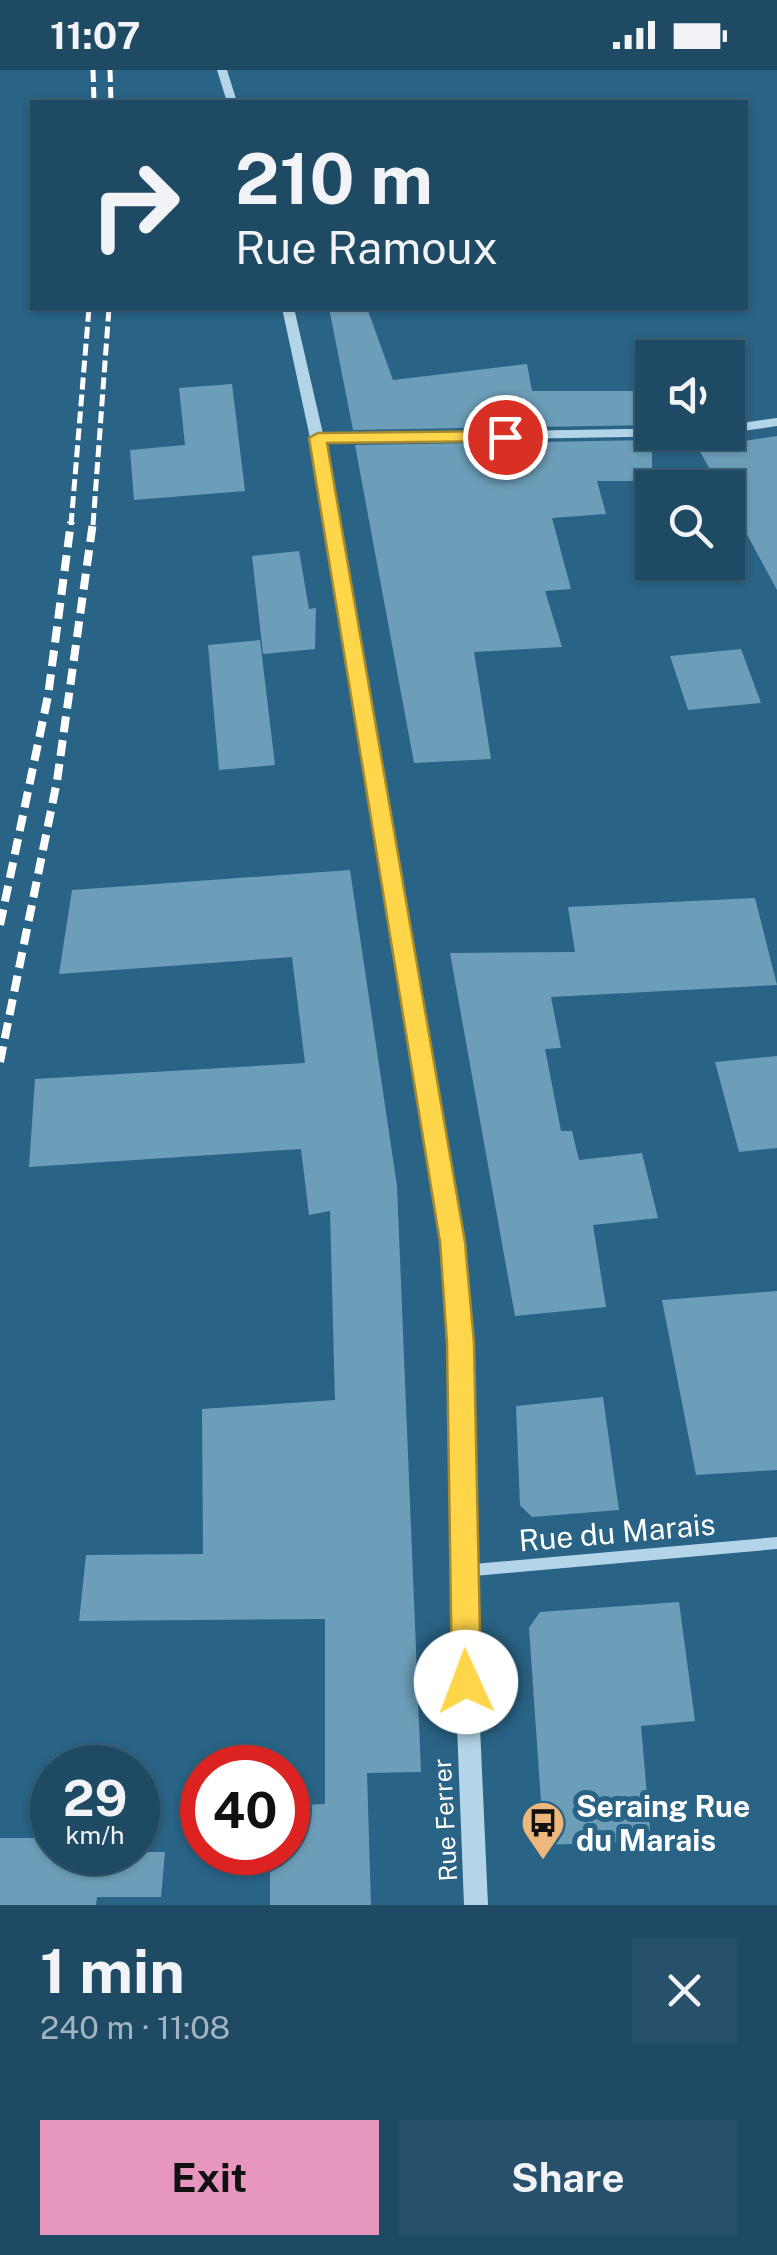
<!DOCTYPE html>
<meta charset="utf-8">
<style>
:root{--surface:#1f4a64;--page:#27516a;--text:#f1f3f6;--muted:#a1b3bf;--line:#3c6278;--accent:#e797bd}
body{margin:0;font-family:"Public Sans",sans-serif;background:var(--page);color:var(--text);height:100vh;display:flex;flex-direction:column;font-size:38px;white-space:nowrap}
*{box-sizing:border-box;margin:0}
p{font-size:32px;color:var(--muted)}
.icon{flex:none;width:55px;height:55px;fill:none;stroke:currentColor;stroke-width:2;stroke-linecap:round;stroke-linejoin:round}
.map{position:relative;height:1835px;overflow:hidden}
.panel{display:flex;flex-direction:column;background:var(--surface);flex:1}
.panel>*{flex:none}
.hud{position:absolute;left:30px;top:30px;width:718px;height:210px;border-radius:0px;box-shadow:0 2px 8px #0004,0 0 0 2px var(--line);background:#1f4a64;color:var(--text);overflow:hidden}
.fabs{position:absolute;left:635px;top:270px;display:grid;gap:20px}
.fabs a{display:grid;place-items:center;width:110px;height:110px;border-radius:0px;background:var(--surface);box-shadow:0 2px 8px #0004,0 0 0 2px var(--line);font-size:50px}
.speed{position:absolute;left:30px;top:1675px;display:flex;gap:20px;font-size:50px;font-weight:700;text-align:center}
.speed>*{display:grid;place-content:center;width:130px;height:130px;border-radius:50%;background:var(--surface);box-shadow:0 2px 8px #0004,0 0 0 2px var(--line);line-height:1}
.speed small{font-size:25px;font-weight:400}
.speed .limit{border:15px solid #d22;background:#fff;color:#111}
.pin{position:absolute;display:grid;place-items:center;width:85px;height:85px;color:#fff;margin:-42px;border:5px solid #fff;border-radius:50%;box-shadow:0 2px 10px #0007}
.me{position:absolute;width:110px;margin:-55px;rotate:358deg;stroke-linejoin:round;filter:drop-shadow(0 0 8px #0008)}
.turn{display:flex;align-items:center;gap:35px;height:210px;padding:0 40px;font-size:45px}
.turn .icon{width:130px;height:130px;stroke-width:2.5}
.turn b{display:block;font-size:70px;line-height:85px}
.round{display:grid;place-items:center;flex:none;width:105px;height:105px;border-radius:0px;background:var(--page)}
.summary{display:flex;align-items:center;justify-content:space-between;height:170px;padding:0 40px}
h1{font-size:60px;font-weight:700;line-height:75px}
.cta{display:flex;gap:20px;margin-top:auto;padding:20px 40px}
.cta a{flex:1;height:115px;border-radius:0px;background:var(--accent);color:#111;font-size:40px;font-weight:700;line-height:115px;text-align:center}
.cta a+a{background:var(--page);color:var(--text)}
.status{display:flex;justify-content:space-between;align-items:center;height:70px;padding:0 50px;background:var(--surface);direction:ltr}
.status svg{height:28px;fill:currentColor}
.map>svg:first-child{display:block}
.building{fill:#6d9eb9}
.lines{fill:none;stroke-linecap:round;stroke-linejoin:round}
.minor-far1{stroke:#b4d5e7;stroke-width:8}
.minor{stroke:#b4d5e7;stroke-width:12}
.tertiary{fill:#b4d5e7;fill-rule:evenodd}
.rail-far1{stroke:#fff;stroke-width:5;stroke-dasharray:12 5;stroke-linecap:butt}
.rail{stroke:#fff;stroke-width:8;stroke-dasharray:16 8;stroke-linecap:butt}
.route{fill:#ffd54a;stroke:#a68a30;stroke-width:2.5}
.labels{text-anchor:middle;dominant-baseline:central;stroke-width:10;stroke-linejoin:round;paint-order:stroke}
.street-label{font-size:25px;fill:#fff;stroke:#296385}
.near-street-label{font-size:30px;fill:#fff;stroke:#296385}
.near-poi-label{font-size:30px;font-weight:bold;fill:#fff;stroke:#296385;text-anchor:start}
</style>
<div class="status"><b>11:07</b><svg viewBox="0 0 49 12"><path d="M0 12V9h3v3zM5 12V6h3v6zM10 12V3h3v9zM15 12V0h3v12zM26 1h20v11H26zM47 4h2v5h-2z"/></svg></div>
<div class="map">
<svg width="777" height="1835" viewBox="0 0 777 1835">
<rect width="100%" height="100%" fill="#296385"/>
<path class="building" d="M329,238H367L393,310L527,294L532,321H652V355L353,360Z
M232,314L245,421L134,430L130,380L185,375L179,318Z
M777,366V520L739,450L728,418L717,412L698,378Z
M652,370V411H597L606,444L552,448L571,519L545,521L562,577L474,582L491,689L414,693L355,375Z
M299,481L309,539L316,538L315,579L263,584L252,486Z
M260,570L275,695L219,700L208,575Z
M741,579L761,633L688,640L670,586Z
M350,800L397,1116L421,1702L367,1703L371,1835H270V1782H288V1736L325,1734V1549L79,1551L86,1485L203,1484L202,1339L335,1330L330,1141L309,1145L301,1079L29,1097L35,1009L305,993L292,887L59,904L72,820Z
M755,828L777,915L551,927L561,978L545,979L561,1061H572L579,1090L642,1083L658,1148L593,1155L606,1237L515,1246L450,883L575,882L568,837Z
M777,986V1078L739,1082L715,992Z
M777,1221V1400L696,1405L662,1230Z
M603,1327L619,1440L532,1447L520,1435L516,1336Z
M679,1532L695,1651L641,1656L651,1771L544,1775L529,1558L540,1542Z
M0,1768H52V1782H165L161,1827H97L96,1835H0Z"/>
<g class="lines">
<path class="minor-far1" d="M728,359L777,352
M317,368L688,362"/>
<path class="minor" d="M463,1501L777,1473"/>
<path class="tertiary" d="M217,0H227L237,32H227Z
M282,238H294L324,368L462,1172L471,1273L473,1501L488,1835H464L451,1501V1273L442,1172L310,368Z"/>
<path class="rail-far1" d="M93,0L94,32
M110,0L111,32
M71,455L89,238
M93,455L109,238"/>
<path class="rail" d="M0,855L48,626L71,452
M0,992L57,711L93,452"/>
</g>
<path class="route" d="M505,361L514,367L511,371L327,373L465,1172L474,1273L481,1612L477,1623L466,1627L456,1623L452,1612L447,1273L440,1172L309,368L318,363Z"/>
<defs>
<symbol id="bus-pin" viewBox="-11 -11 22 30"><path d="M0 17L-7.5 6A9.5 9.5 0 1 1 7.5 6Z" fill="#eeb77b" stroke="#296385"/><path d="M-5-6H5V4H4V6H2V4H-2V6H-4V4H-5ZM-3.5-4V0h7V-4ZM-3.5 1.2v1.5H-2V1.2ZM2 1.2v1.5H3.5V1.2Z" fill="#111"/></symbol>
</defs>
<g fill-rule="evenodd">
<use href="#bus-pin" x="518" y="1728" width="50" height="68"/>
</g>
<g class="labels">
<g class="street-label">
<text transform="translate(445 1750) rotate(-93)">Rue Ferrer</text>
</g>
<g class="near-street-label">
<text transform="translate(617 1462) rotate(-5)">Rue du Marais</text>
</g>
<g class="near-poi-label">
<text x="576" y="1736">Seraing Rue<tspan x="576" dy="34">du Marais</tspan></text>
</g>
</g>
</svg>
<div class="fabs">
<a><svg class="icon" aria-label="sound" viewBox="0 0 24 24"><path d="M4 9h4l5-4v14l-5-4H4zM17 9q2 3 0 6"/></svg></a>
<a><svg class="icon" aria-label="search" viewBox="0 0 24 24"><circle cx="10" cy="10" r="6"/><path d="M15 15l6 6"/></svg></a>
</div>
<div class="speed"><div>29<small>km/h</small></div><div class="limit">40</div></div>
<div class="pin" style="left:505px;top:367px;background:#d93025"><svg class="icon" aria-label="arrive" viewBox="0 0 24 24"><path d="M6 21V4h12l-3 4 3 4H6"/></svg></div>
<svg class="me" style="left:466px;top:1612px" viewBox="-20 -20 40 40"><circle r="19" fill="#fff"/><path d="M0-13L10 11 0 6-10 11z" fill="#ffd54a"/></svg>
<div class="hud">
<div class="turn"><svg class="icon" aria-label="right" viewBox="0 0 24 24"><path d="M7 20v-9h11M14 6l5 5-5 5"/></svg><div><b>210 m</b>Rue Ramoux</div></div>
</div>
</div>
<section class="panel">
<div class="summary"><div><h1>1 min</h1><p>240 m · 11:08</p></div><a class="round"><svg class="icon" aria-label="close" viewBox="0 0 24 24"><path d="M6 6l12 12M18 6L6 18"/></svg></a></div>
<div class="cta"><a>Exit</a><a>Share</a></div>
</section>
